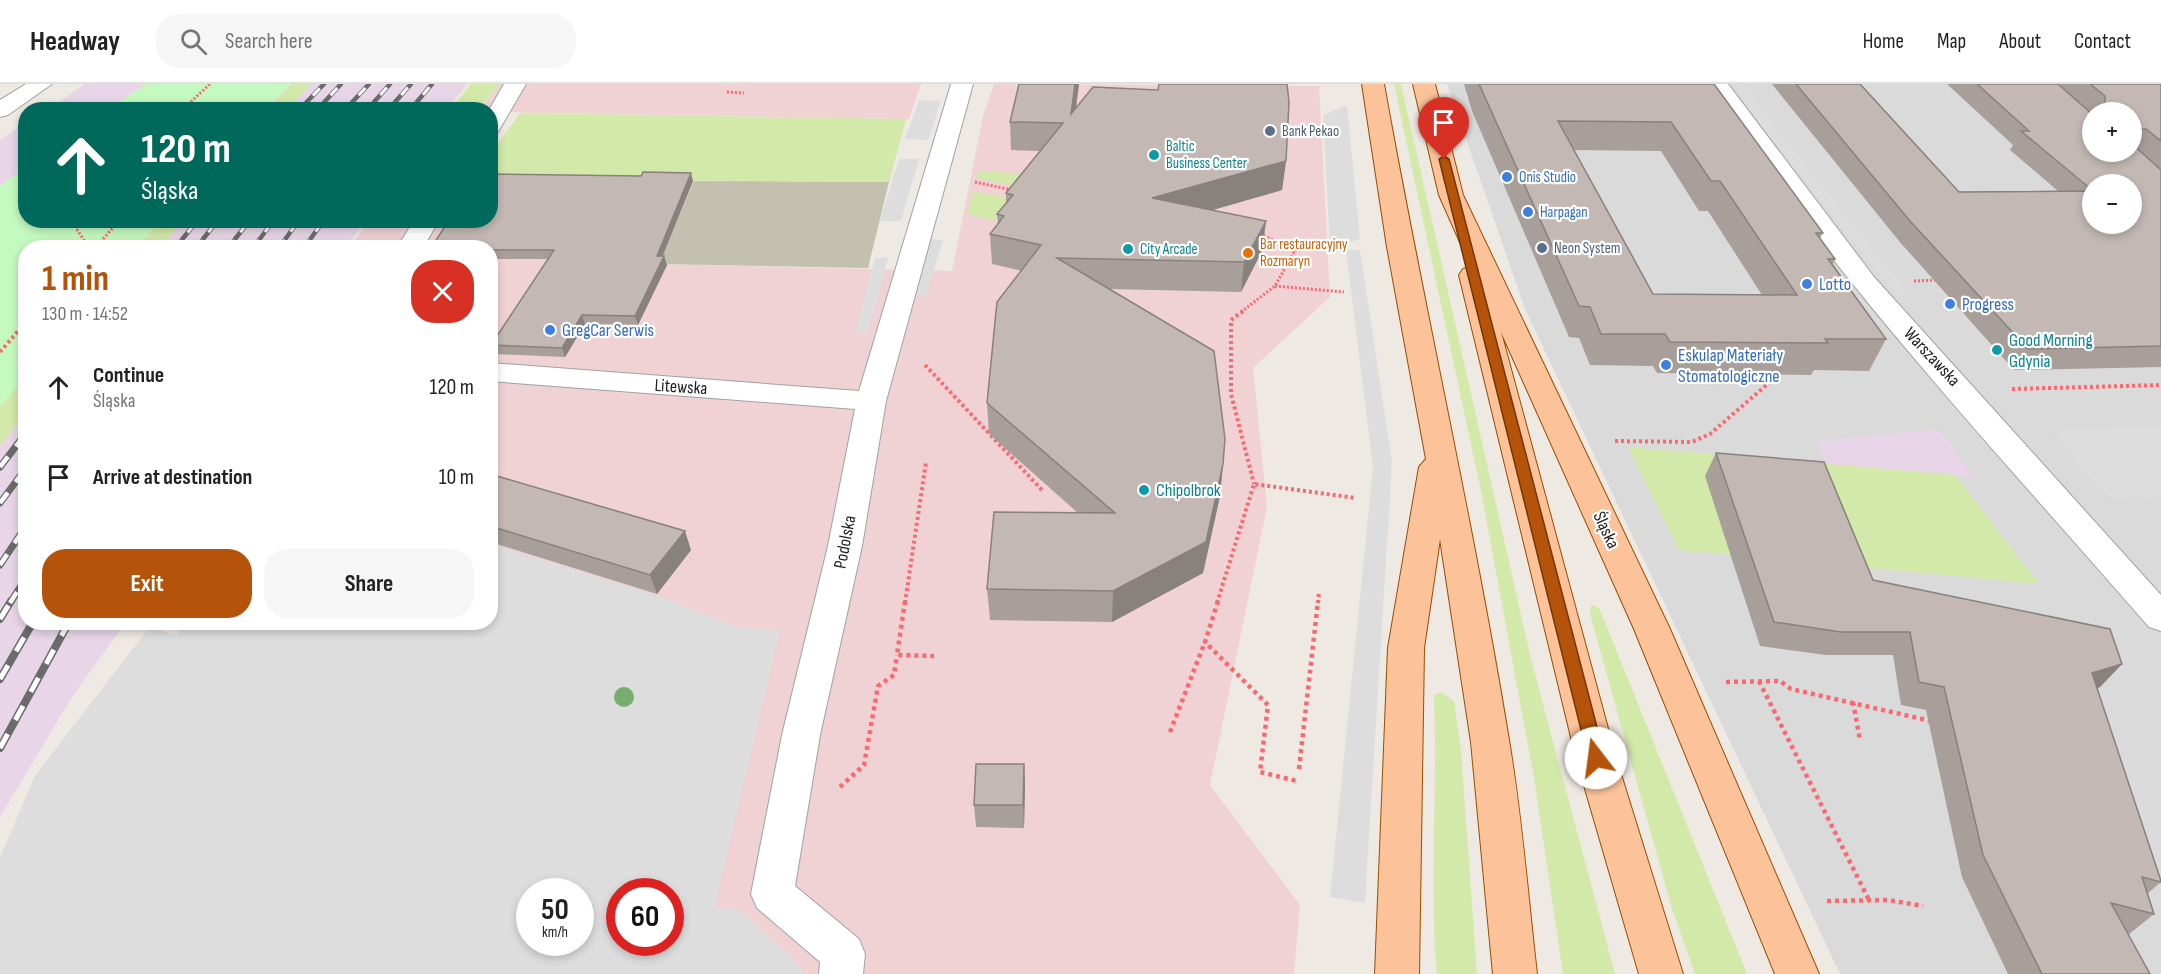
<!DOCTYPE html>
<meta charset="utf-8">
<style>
:root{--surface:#fff;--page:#f6f6f6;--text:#222;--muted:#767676;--line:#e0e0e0;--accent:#b45309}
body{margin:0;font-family:"Sofia Sans Condensed",sans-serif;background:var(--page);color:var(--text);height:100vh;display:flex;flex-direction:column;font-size:22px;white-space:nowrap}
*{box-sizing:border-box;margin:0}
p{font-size:20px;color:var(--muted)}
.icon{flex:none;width:33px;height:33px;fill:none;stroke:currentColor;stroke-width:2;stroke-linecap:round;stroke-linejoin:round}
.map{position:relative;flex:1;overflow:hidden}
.details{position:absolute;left:18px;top:156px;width:480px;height:390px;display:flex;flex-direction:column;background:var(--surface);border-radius:24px;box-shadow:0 3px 9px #0003}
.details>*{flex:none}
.banner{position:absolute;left:18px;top:18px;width:480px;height:126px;border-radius:24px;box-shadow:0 3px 9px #0003;background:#00695c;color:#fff;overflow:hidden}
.tools{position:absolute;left:2082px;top:18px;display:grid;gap:12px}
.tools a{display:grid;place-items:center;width:60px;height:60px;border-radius:50%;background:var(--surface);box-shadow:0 3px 9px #0003;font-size:30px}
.speed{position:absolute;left:516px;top:794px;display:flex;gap:12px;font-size:30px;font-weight:700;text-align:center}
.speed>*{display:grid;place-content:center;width:78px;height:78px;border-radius:50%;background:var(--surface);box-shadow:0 3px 9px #0003;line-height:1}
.speed small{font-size:15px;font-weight:400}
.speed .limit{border:9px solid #d22;background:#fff;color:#111}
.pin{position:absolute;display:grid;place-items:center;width:51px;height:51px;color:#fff;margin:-62px -26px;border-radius:50% 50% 50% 0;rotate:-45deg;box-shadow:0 0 6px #0007}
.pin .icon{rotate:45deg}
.me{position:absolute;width:66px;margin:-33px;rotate:345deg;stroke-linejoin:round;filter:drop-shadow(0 0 4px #0008)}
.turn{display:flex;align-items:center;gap:21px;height:126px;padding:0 24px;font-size:27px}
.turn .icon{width:78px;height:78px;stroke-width:2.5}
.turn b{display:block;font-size:42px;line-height:51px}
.round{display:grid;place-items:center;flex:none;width:63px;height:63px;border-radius:24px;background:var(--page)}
.head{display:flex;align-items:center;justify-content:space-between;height:102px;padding:0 24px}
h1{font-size:36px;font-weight:700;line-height:45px;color:var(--accent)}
.button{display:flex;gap:12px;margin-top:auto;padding:12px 24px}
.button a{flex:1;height:69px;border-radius:24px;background:var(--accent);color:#fff;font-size:24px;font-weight:700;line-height:69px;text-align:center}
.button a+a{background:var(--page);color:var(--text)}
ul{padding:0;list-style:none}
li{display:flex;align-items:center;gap:18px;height:90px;padding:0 24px}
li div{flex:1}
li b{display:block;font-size:22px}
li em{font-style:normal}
header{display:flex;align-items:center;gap:36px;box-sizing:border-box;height:84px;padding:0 30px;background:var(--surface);border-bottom:2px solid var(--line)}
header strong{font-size:28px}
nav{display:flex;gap:33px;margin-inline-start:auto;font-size:21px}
.search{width:420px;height:54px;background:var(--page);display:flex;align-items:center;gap:15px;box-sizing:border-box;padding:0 21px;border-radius:24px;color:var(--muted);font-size:22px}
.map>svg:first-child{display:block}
.residential{fill:#dbdada;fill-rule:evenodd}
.commercial{fill:#f0d2d5;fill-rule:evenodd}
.industrial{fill:#e8d5e7}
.construction{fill:#c3c0af}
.grass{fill:#d2e9a9}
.park{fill:#c4f9c0}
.parking{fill:#ddd;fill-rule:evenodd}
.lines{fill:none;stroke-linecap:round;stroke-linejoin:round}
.minor-casing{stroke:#a1a1a1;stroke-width:2}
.tertiary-casing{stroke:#a1a1a1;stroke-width:2}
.primary-casing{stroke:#974e00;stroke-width:2}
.path-far2{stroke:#fa6970;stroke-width:3;stroke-dasharray:2 2;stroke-linecap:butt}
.path-far1{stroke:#fa6970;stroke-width:4;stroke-dasharray:3 3;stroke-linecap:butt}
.path{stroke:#fa6970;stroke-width:4.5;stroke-dasharray:4 4;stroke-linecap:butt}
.minor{fill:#fff;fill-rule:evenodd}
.tertiary{fill:#fff;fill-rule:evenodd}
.primary{fill:#fcc39b;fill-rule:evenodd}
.rail-far2-casing{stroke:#6b6b6b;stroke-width:4.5}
.rail-far1-casing{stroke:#6b6b6b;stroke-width:7}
.rail-casing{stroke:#6b6b6b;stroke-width:8}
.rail-far2{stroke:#fff;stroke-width:3;stroke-dasharray:10;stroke-linecap:butt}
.rail-far1{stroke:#fff;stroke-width:4.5;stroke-dasharray:13;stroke-linecap:butt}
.rail{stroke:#fff;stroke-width:5;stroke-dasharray:16;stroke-linecap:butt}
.tree{fill:#76ac6c}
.wall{fill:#a89e9a;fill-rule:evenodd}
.shaded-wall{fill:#88817d}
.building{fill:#c3b8b3;stroke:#88817d;stroke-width:1.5;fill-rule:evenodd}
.route{fill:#b45309;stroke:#753606;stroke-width:1.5}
.service-dot{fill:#5c6f8a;stroke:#fff;stroke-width:2}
.culture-dot{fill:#0f9aa8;stroke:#fff;stroke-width:2}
.shop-dot{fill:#3f7fe0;stroke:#fff;stroke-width:2}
.food-dot{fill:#e8710a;stroke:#fff;stroke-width:2}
.labels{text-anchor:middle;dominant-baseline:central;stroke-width:4.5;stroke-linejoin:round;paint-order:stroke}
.far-service-label{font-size:15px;fill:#4e5e75;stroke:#fff;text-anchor:start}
.far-culture-label{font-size:15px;fill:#0d838f;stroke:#fff;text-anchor:start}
.far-shop-label{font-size:15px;fill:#366cbe;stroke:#fff;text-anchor:start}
.far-food-label{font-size:15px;fill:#c56008;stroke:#fff;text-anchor:start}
.shop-label{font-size:18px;fill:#366cbe;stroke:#fff;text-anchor:start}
.culture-label{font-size:18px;fill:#0d838f;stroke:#fff;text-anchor:start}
.street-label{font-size:18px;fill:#1d1d1d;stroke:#fff}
</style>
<header>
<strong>Headway</strong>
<div class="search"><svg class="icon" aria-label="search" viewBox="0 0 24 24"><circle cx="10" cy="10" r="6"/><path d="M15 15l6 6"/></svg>Search here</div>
<nav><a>Home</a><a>Map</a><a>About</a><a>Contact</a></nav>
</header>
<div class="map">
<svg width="2161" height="890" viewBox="0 0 2161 890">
<rect width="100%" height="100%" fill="#efe9e3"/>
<path class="residential" d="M1447,0H2161V890H1840L1525,225ZM2092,28H2132V68H2092ZM2092,100H2132V140H2092Z"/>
<path class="commercial" d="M499,0H921L909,35L491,28L490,26H480Z
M994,0L1319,2L1330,213L1253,284L1267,423L1210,701L1300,821L1294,890H0V774L35,692L149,544L177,551L182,538H490V164L350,163L369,137L490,136L491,95L694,97L659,180L952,187L983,32ZM530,807H580V858H530ZM620,807H670V858H620Z"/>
<path class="industrial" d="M85,0H146L109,25L47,26Z
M291,0H467L447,25L265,26Z
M25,39V84L0,102V56Z
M160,137H365L346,163L135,164Z
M25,293L26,538L125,539L72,613L0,733V323Z
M1938,345L1975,393L1828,380L1816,358Z"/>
<path class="construction" d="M694,97L889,98L868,184L659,180Z"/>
<path class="grass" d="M292,0H311L287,25H266Z
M471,0H499L480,25H451Z
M1394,0H1401L1531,575L1615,890H1563L1534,694L1482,412Z
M520,29L906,35L889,98L491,95V70Z
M979,87L1034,90L1030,105L976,94Z
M973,107L1024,117L1007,139L967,130Z
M160,137H183L161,163L135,164Z
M25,258V329L0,362V287Z
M1628,363L1955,391L2039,500L1679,466Z
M1591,521L1598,523L1603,533L1747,890H1695L1672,825L1590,530Z
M1441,608L1454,617L1461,667L1477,890H1437C1429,797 1438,704 1434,611Z"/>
<path class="park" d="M146,0H291L265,25H109Z
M25,84L26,136L160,137L135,163L26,164L25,293L0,323V102Z"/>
<path class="parking" d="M1734,0H1745L1772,40L1909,211H1897L1760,40Z
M919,16L941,17L928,56L905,55Z
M1347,21L1360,155L1330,165L1323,31Z
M899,75H919L901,137H880Z
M930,155L943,156L926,211H912Z
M1346,166H1360L1392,378L1365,819L1330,813L1373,383Z
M875,174H888L868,249L855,248Z
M2161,342V412L2110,415L2051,347Z
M491,460L656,511L737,543L780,546L714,824L739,825L803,885L802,890H0V774L35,692L149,544L178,551L184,538H490ZM530,807H580V858H530ZM620,807H670V858H620Z"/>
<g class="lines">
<defs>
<path id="minor" d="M26,0H52L8,31L0,33V16Z
M504,0H526L498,48L490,50L489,26Z
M951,0H973L886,317L862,462L820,651L795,802L859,855L865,870L863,890H819L820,878L757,824L751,810L782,651L828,462L855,325L490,297V279L859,307Z
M414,136H439L423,164H397Z"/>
<path id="tertiary" d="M1706,0H1728L1874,193L2161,511V547L2149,543C1996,367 1834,196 1706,0Z"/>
<path id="primary" d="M1362,0H1384C1423,219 1473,436 1509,656C1522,733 1528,812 1537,890H1493L1471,658L1440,455L1424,564L1419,890H1375L1388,564L1419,383L1426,375L1387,163Z
M1413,0H1435L1463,111L1670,545L1819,890H1775L1634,545L1501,248L1616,674L1683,890H1639L1576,674L1459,191L1463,185L1471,183L1439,111Z"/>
</defs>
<use href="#minor" class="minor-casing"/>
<use href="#tertiary" class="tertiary-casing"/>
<use href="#primary" class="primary-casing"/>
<path class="path-far2" d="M727,8L744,9
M182,26L210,0
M975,98L1012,106
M83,136L76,144L89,164
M1260,150L1295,166
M95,164L120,136
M1914,197L1937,196
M1275,202L1344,208
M1241,228L1275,202L1295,166L1319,165"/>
<path class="path-far1" d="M1243,227L1231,236V310L1254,400
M0,268L26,238
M925,281L1042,406
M2012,305L2161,301
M1615,357L1692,358L1710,350L1770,298
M905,519L926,378
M1217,519L1254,400L1356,414
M1318,519L1319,508"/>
<path class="path" d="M905,517L897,571L934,572
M1218,517L1205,558L1268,621L1260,688L1297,697
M1759,597L1869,816
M1726,598L1780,597L1791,605L1931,637
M1853,618L1860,656
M1170,648L1205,558
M1299,685L1318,517
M840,703L864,681L878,602L894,591L897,571
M1827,817L1888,816L1923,822"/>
<use href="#minor" class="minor"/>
<use href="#tertiary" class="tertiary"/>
<use href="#primary" class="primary"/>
<defs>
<path id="rail-far2" d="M299,26L324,0
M317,26L341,0
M345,26L369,0
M367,26L390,0
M388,26L411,0
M410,26L432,0
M175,164L198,136
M196,164L218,136
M228,164L250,136
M253,164L274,136
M279,164L299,136
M304,164L324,136"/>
<path id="rail-far1" d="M0,383L26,349
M0,419L26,384
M0,481L26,442
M10,519L26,494"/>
<path id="rail" d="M0,535L11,517
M0,595L33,538
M0,664L69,538"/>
</defs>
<use href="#rail-far2" class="rail-far2-casing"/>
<use href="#rail-far1" class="rail-far1-casing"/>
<use href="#rail" class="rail-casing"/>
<use href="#rail-far2" class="rail-far2"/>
<use href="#rail-far1" class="rail-far1"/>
<use href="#rail" class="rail"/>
</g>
<circle class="tree" cx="624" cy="613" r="10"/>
<path class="wall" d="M1019,0H1079L1076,24L1286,77L1282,106L1212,126L1266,137L1262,167L1241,208L1110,205L1223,380L1220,412L1203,489L1112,538L990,536L987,505L1078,429L989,350L987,319L1022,187L992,180L990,150L998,140L997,130L1006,119V109L1040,67L1011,66L1010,38Z
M1464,0H1714L1823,149L1820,154L1835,175L1833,180L1886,255L1869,287L1814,286L1811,291L1657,289L1653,282L1590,281L1579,254L1569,253L1472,27ZM1574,66L1661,67L1699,127H1708L1762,211L1653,210Z
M1772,0H1860L1959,108L2058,107L2010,66L2013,61L1947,0H2161V283L2014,286L1899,157ZM2092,28H2132V68H2092Z
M693,97L663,172H664L667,181L638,241L585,240L565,273L494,270L491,261L548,175H490V164Z
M1716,369L1873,496L2122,580L2100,603L2097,604L2161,798L2148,809L2154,830L2128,851L2150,890H2008L1962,793L1926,626L1901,621L1893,571H1826L1760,562L1705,392Z
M490,390L691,466L657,510L490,458Z
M1024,680L1025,702L1024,744L976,743L974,721Z"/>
<path class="shaded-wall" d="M1075,0H1079L1071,58V30Z
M1286,77L1282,106L1150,144L1152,114Z
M691,89L693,97L659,180L657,172Z
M1266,137L1262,167L1241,208L1244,178Z
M664,172L667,181L638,241L635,232Z
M582,231L585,240L565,273L562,264Z
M1223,380L1220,412L1203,489L1112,538L1113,507Z
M685,447L691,466L657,510L650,491Z
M2122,580L2100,603L2072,613L2092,589Z
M1024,680L1025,702L1024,744L1023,721Z"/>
<path class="building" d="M1019,0H1075L1071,30L1093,3L1158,6L1159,0H1287L1289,18L1286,77L1152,114L1266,137L1244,178L1057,174L1214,267L1225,355L1223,380L1206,458L1113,507L987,505L994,428L1115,429L987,319L997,218L1041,161L990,150L1004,132L997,130L1013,111L1006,109L1063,39L1010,38Z
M1479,0H1714L1823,149H1816L1835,175H1828L1886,255H1825L1828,259L1670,258L1665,250H1601L1590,223L1579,222ZM1558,37L1671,38L1711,97H1720L1797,211L1653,210Z
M1796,0H1860L1959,108L2092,107V140H2132V100H2092V106L2021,47H2029L1977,0H2058L2092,30V68H2132V60L2161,86V262L2028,265L1910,137Z
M2090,0H2161V57L2146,45L2132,46V28H2105V12Z
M643,88L691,89L657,172H664L635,232L582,231L562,264L491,261L554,166H490V164H431L449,136H490V90L641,92Z
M1716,369L1824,378L1873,496L2110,545L2122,580L2092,589L2161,797V798L2142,793L2154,830L2111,819L2150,890H2042L1983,771L1944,603L1919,598L1910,548H1841L1774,538Z
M490,390L685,447L650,491L490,442Z
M976,680H1024L1023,721H974Z"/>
<path class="route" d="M1444,72L1449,75L1605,674L1602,679H1591L1588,674L1439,75Z"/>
<g class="service-dot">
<circle cx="1270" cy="47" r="6"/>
<circle cx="1542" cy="164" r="6"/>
</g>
<g class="culture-dot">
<circle cx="1154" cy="71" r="6"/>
<circle cx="1128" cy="165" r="6"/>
<circle cx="1997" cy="266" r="6"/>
<circle cx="1144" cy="406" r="6"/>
</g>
<g class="shop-dot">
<circle cx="1507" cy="93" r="6"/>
<circle cx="1528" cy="128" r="6"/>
<circle cx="1807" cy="200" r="6"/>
<circle cx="1950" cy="220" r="6"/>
<circle cx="550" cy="246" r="6"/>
<circle cx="1666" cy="281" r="6"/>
</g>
<circle class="food-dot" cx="1248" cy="169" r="6"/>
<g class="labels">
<g class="far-service-label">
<text x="1282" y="47">Bank Pekao</text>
<text x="1554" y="164">Neon System</text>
</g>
<g class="far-culture-label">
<text x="1166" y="62">Baltic<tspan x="1166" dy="17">Business Center</tspan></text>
<text x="1140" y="165">City Arcade</text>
</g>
<g class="far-shop-label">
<text x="1519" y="93">Onis Studio</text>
<text x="1540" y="128">Harpagan</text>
</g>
<g class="far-food-label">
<text x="1260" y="160">Bar restauracyjny<tspan x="1260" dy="17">Rozmaryn</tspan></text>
</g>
<g class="shop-label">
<text x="1819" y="200">Lotto</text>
<text x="1962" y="220">Progress</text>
<text x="562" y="246">GregCar Serwis</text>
<text x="1678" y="271">Eskulap Materiały<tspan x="1678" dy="21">Stomatologiczne</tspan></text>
</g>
<g class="culture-label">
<text x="2009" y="256">Good Morning<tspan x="2009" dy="21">Gdynia</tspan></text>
<text x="1156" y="406">Chipolbrok</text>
</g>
<g class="street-label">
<text transform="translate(1932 273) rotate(47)">Warszawska</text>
<text transform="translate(681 303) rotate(4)">Litewska</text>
<text transform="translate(1606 446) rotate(65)">Śląska</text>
<text transform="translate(845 458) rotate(-79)">Podolska</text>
</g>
</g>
</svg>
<div class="tools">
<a>+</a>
<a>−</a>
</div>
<div class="speed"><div>50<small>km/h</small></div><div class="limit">60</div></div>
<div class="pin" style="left:1444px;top:75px;background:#d93025"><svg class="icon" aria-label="arrive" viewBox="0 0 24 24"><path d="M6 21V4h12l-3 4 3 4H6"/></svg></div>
<svg class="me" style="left:1596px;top:674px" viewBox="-20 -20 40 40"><circle r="19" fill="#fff"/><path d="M0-13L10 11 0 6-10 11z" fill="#b45309"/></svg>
<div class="banner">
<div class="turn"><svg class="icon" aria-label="ahead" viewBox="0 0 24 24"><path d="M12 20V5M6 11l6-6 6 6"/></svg><div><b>120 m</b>Śląska</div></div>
</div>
<section class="details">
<div class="head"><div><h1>1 min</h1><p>130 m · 14:52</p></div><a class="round" style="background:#d93025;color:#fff"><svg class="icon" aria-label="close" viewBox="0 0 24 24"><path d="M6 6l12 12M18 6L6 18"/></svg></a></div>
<ul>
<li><svg class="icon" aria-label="ahead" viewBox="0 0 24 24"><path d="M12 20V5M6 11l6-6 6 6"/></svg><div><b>Continue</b><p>Śląska</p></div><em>120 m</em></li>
<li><svg class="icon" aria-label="arrive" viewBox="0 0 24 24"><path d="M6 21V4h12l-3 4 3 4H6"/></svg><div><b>Arrive at destination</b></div><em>10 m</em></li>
</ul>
<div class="button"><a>Exit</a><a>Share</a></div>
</section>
</div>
